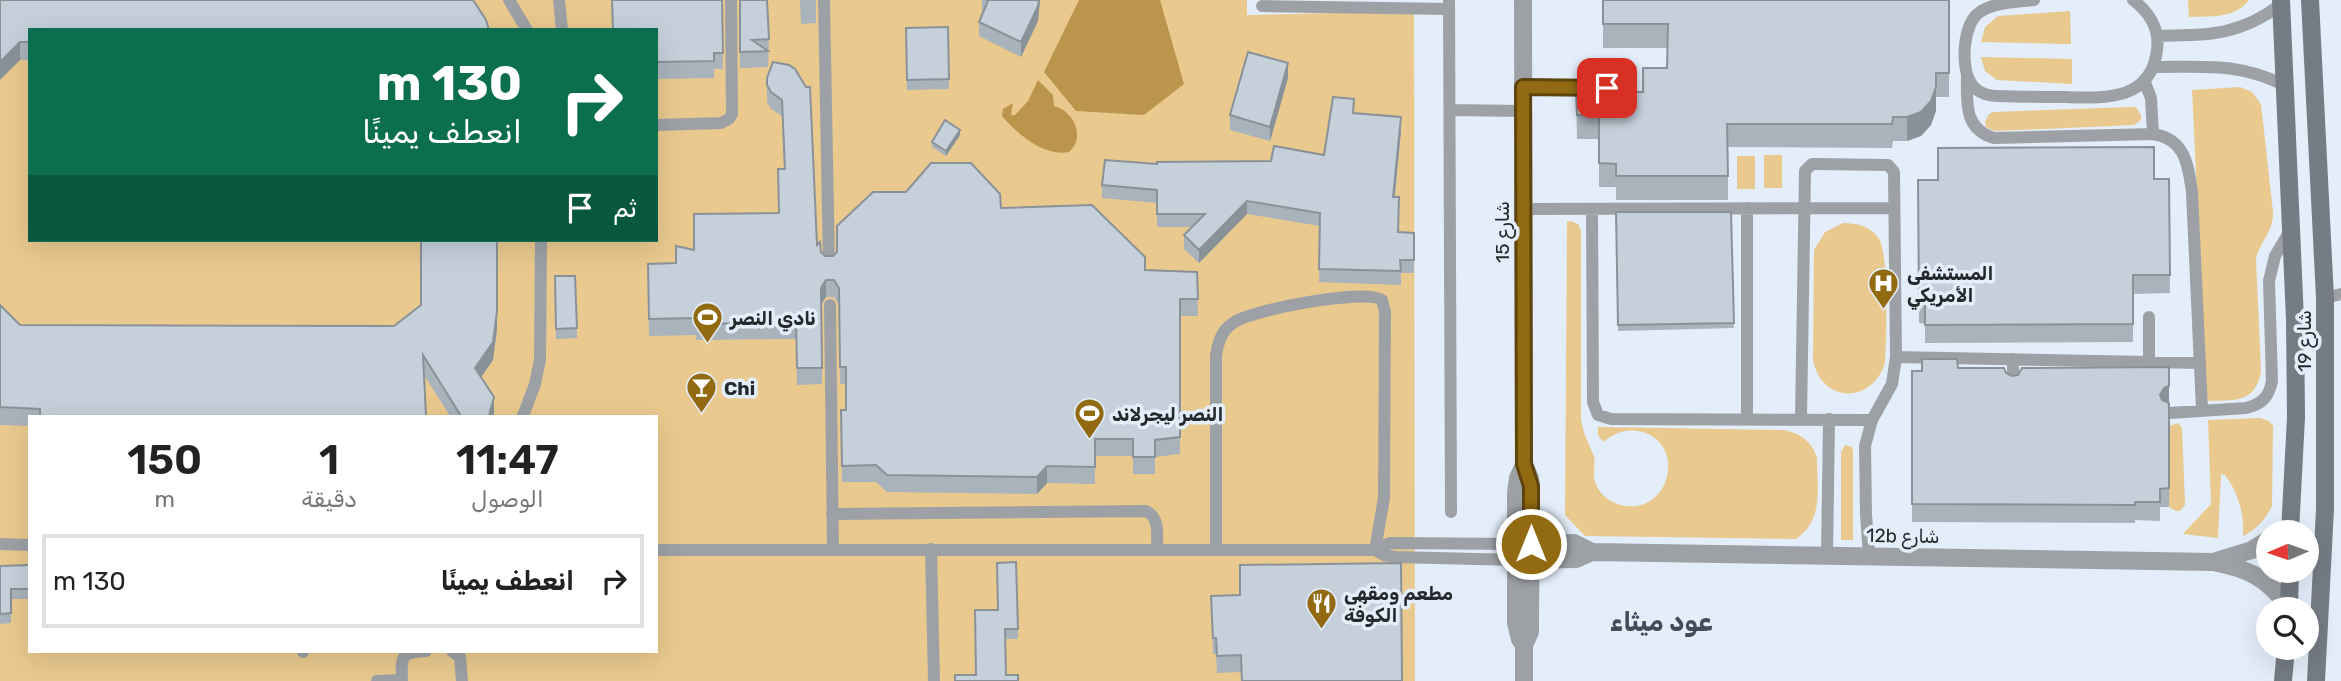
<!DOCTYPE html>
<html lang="ar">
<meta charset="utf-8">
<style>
:root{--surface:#fff;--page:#f2f2f2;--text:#222;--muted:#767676;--line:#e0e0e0}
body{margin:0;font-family:Rubik,"Noto Naskh Arabic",sans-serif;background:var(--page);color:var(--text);direction:rtl;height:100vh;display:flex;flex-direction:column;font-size:26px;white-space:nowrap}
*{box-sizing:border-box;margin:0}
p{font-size:23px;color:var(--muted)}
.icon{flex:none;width:38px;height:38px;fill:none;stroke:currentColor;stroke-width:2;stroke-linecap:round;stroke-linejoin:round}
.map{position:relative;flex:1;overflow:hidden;direction:ltr}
.drawer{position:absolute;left:28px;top:415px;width:630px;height:238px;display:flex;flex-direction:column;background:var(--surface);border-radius:0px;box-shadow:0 7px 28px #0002;direction:rtl}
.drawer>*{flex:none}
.hud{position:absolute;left:28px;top:28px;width:630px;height:214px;border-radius:0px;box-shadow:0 7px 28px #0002;direction:rtl;background:#0b6e4f;color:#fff;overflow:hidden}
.needle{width:46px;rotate:268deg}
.controls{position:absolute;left:2256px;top:520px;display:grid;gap:14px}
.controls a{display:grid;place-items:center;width:63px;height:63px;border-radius:50%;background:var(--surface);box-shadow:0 7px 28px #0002;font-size:35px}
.pin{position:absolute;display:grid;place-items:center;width:60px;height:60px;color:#fff;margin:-30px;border-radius:14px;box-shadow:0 4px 10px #0006}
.me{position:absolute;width:77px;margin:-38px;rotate:0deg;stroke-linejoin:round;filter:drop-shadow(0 0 5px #0008)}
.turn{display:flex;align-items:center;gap:24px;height:147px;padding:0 21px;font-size:32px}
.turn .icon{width:91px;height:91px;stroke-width:2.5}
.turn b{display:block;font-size:49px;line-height:60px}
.then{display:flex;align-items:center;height:66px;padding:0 21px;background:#0003;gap:14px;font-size:26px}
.eta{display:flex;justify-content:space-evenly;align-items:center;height:119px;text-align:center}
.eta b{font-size:42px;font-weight:600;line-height:49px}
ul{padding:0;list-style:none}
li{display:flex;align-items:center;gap:21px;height:94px;margin:0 14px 10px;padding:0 7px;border:4px solid var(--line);border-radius:0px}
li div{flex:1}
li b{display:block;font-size:26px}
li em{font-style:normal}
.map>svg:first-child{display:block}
.green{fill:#e9c98e;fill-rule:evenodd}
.water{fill:#bc954d}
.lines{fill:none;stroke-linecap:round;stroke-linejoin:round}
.lane{stroke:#9da1a6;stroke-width:12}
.street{stroke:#9da1a6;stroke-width:18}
.secondary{stroke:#767c84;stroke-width:18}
.wall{fill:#a9b3bc}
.shaded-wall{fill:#8a9299}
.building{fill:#c5d0db;stroke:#8a9299;stroke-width:2}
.route-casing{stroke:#5e450c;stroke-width:18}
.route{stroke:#916a12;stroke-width:12}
.labels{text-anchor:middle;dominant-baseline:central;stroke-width:7;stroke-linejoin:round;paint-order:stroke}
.street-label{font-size:19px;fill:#25292d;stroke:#e3eefa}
.poi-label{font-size:19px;font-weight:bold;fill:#25292d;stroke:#e3eefa;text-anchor:start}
.district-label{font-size:26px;font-weight:bold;fill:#444c56;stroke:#e3eefa}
</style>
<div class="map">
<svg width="2341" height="681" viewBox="0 0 2341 681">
<rect width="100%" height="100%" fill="#e3eefa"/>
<path class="green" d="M0,0H1247V15L1414,11L1415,681H0ZM30,30H656V240H30ZM30,416H656V651H30Z
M2188,0H2249C2235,19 2210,16 2189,17Z
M2070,11L2071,44L1981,42L1985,27L1998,16Z
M1981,57L2072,59V84L1997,80L1985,71Z
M2240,87L2252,92L2261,104L2273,212C2274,231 2260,241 2256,259L2261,372C2255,404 2233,400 2207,401L2192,90Z
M2130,107H2136L2141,115V120L2134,125L1995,131L1986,127L1985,122L1989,114L1993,112Z
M1764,155H1782V188H1764Z
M1737,156H1755V189H1737Z
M1571,221L1578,224L1581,231V419C1583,433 1588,442 1593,454C1598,465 1589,475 1599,490C1605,499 1615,505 1626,506C1670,511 1686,446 1643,432C1628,428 1615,432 1603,442L1598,435V427L1784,430C1801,433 1812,442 1817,458C1817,488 1824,520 1796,539L1585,536L1565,515L1567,222Z
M1843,223C1857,223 1869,226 1878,237C1890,254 1886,339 1885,363C1872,404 1822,404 1813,360L1814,250L1825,232Z
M2260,418L2269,421L2273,426L2272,506C2265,520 2257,529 2243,536C2244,513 2239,494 2225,475L2221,474L2218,538L2183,534L2211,504L2208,420Z
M2178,423L2182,428L2185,505L2180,511H2176L2169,507V426Z
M1845,445L1852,447L1853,452V540H1841V452Z"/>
<path class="water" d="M1079,0H1160L1184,84L1144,115L1076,111L1044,72Z
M1038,80L1053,95L1054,106C1074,111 1086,137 1069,152C1044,157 1017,134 1002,116L1003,109L1013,103L1011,115H1015L1028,101Z"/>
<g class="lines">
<path class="lane" d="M509,0L527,30
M559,0L562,30
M824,0L829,265
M1449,0L1451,512
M2034,0C2018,2 1994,2 1980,12C1963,23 1960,66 1971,83C1977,93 1988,96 1999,96C2021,97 2042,97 2064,97C2103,98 2151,102 2157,50C2160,29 2149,12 2133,0
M1262,6L1449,9
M2157,36C2207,35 2240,36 2281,4
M2153,67C2204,67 2238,62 2286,86
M1967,74C1967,101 1963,129 1994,138L2153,134C2185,139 2188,164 2192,192L2202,410
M2144,80L2151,98L2153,134
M1523,87L1607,88
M1450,110L1523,111
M656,125L721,123L729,119L732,114L731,0
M1747,208V419
M1523,209L1894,208
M1592,209L1593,402L1598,415L1611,419L1872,420
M2325,298L2341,294
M830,305L833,549
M2149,317V362
M1896,357L2200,363
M2013,359V386
M2169,413L2246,408C2262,404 2269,397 2272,381L2269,281L2275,256L2291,229
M523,416L535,384L540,360L541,240
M1801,419L1805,171L1812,164H1816L1888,165L1894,172L1896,357L1892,384L1872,420L1865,446L1866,514L1869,556
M832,514L1146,511C1160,518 1157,534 1157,548
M0,544L30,545
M931,549L934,681
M1216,549V356C1218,343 1221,331 1233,323C1250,310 1366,288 1382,300L1385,312L1384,498L1375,550
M656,550H1375L1390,543L1516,544
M1375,550L1384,555L1395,557L1516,560
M1827,557L1829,419
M303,651V652
M452,651L460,657L462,681
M377,681L402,680
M402,681C401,657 400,652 426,651"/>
<path class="street" d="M1523,0L1524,465L1530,478L1531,493L1530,623V632L1524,645V681
M1524,465L1518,478L1516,493V623L1520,639L1524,645
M1516,544L1574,543L1592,552L2213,562C2249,569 2266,577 2289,607
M1520,560L1576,559L1592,552
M2216,561L2252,550L2268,540"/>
<path class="secondary" d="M2281,0L2295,320L2296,417L2290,532
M2310,0L2325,298V509L2316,681
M2289,609L2290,570
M2283,681L2286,648"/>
</g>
<path class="wall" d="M0,0L30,30V60H20Z
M722,0L723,69H714V78L656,79V30Z
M740,0L769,39L768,67L740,68Z
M800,0H816V23L801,24Z
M982,0H1040L1038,21L1021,57L979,36V22L982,12Z
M1603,0H1949V97H1936V111L1931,125L1921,136L1907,141H1893L1892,148L1728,147V200H1616V187H1599V139H1577L1576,92H1643L1667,68L1668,48H1603Z
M948,27L949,89L907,90L906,28Z
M773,62L817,245L825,256H833L1001,208L1145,270L1197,272L1198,316H1180V454L1155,457V474H1133V456H1095V484L1047,483L1037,494L887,492L876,482H842L841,410H846V384H840L839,305L834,297H826L822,304V384L797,385L796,339L696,340V335L649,336L648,264L676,263V246L694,250L779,213L778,169H784L782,116L771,109L767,102V78Z
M1288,78L1270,141L1230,130V115Z
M1354,113L1401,131L1395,197L1398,232L1414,233V273H1401V285L1319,282L1320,226L1247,214L1199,263L1184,249V235L1193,227H1157V203L1102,198V185L1157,164L1271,161L1324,155Z
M960,135L946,156L932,147V142Z
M2169,179L2170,293L2133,294V342L1925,343V324L1919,323L1918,180Z
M1616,212H1731L1734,328L1618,331Z
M555,276H575L577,338L556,339Z
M0,305L20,325L497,329L493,360L481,377L494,415L493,416H450L424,375L426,416H30V426L0,425Z
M2169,367V507H2160V521L2135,520V523L1912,522V371L1958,368L2006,373L2012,376L2018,375Z
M1016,562L1018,639H1005L1006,675H976L998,610Z
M29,565L30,599H11V623L0,624V566Z
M1211,596L1402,681L1241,672L1217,673L1216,654H1213Z"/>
<path class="shaded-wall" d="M1039,0H1040L1038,21L1021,57V42Z
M20,42V60L0,80V62Z
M1288,63V78L1270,141V127Z
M1936,73V111L1931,125L1921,136L1907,141V117Z
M1401,117V131L1393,210V197Z
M960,130V135L946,156V151Z
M1247,201V214L1199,263V250Z
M497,240V329L493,360L475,386V368Z
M826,280V297L821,304V288Z
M2169,386V404L2164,406L2160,395L2164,388Z
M494,397V415L493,416H489Z
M1047,466V483L1037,494V477Z"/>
<path class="building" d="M0,0H473L486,20L489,30H30V42H20L0,62Z
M612,0H722L723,53H714V61L656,62V30H613Z
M740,0H767L769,39L752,40L768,51L740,52Z
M987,0H1039L1038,6L1021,42L979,22L988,1Z
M1603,0H1949V73H1936V87L1931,101L1921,112L1907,117H1893L1892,124H1727L1728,176H1616V164L1599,163V115H1577L1576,92H1643V68H1667L1668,24H1603Z
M948,27L949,79L907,80L906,28Z
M1248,52L1288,63L1270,127L1230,115Z
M773,62L789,65L795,69L806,87H810L817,245L820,242L821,252L825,256H833L837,252V226L873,192H906L931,163H971L1000,194L1001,208L1092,205L1145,257V270L1197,272L1198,299H1180V437L1155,440V457H1133V439H1095V467L1047,466L1037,477L887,475L876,465L842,466L841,410H846V367H840L839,288L834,280H826L821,288L822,368H797L796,322L696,324V318L649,319L648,264L676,263V246L694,250V214L779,213L778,169H785L782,100L771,92L767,85V78Z
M1333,97L1354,99L1353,113L1401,117L1393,197H1399L1398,232L1414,233V260H1400L1401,271L1319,269L1320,213L1247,201L1199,250L1184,235L1205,214H1157V190L1102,185L1105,160L1157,164V162L1271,161L1274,146L1324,155Z
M945,120L960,130L946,151L932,142Z
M2154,147V179H2169L2170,275H2133V324L1925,325V305H1919L1918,180H1938V148Z
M1616,212H1731L1734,323L1618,325Z
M421,240H497V311L493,342L475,368L494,397L489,416H461L423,355L426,416H40V409L0,407V305L20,325L394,326L421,305Z
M555,276H575L577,328L556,329Z
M1922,359H1957L1958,368H2004L2006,373L2012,376L2018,375L2022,368L2169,367V386L2164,388L2160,395L2162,400L2169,403V488L2160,489V502H2135V505L1912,504V371H1922Z
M1016,562L1018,629H1005L1006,675H1018V681H955V675H976L975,610H998L997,563Z
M1401,563L1402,681H1242L1241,655L1217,656L1216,638H1213L1211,596L1240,595V565Z
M29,565L30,589H11V613L0,614V566Z"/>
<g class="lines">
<defs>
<path id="route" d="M1531,544V486L1524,464L1523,87L1607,88"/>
</defs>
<use href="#route" class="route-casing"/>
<use href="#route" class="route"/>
</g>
<defs>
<symbol id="hospital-pin" viewBox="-11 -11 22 30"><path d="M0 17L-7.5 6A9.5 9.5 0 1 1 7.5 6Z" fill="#916a12" stroke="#e3eefa"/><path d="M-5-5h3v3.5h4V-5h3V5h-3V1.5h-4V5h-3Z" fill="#fff"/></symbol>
<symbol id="stadium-pin" viewBox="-11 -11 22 30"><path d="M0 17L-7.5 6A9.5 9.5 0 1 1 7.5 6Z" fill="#916a12" stroke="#e3eefa"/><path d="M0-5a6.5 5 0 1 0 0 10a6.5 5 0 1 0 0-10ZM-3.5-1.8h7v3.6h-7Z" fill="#fff"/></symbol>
<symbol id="bar-pin" viewBox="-11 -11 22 30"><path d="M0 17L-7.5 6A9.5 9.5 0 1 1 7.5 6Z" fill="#916a12" stroke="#e3eefa"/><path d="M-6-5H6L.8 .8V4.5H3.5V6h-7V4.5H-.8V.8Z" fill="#fff"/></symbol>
<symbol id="restaurant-pin" viewBox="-11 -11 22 30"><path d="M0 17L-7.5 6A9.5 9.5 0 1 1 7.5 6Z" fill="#916a12" stroke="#e3eefa"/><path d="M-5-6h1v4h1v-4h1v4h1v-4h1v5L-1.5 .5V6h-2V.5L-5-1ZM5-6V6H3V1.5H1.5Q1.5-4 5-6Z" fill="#fff"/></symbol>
</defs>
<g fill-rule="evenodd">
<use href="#hospital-pin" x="1866" y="266" width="35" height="47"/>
<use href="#stadium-pin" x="690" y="300" width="35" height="47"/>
<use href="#bar-pin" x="684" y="370" width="35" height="47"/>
<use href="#stadium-pin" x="1072" y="396" width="35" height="47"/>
<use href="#restaurant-pin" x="1304" y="586" width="35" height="47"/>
</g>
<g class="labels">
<g class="street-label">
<text transform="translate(1502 232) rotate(-90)">شارع 15</text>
<text transform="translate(2304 341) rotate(-90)">شارع 19</text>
<text transform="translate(1903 536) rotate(1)">12b شارع</text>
</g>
<g class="poi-label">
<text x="1907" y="273">المستشفى<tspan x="1907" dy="22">الأمريكي</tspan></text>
<text x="730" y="318">نادي النصر</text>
<text x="724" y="388">Chi</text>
<text x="1112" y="414">النصر ليجرلاند</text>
<text x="1344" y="593">مطعم ومقهى<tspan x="1344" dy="22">الكوفة</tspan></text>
</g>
<g class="district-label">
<text x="1661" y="622">عود ميثاء</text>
</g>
</g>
</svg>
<div class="controls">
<a><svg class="needle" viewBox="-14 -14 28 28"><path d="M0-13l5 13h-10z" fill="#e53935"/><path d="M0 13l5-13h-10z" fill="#767676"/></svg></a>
<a><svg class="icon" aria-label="search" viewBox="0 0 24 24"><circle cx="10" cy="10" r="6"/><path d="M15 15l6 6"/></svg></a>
</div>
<div class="pin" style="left:1607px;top:88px;background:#d93025"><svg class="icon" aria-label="arrive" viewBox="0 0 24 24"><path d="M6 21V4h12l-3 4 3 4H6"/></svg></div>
<svg class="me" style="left:1531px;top:544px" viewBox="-20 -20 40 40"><circle r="17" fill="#916a12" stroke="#fff" stroke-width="3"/><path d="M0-11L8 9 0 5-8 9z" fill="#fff"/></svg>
<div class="hud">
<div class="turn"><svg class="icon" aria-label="right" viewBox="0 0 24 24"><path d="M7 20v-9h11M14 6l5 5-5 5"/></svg><div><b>130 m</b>انعطف يمينًا</div></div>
<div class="then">ثم<svg class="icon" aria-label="arrive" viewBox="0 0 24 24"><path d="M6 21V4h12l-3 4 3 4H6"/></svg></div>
</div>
<section class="drawer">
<div class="eta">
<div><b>11:47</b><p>الوصول</p></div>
<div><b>1</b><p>دقيقة</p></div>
<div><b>150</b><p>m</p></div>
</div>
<ul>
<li><svg class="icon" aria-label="right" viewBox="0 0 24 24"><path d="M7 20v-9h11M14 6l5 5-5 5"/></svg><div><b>انعطف يمينًا</b></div><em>130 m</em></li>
</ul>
</section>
</div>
